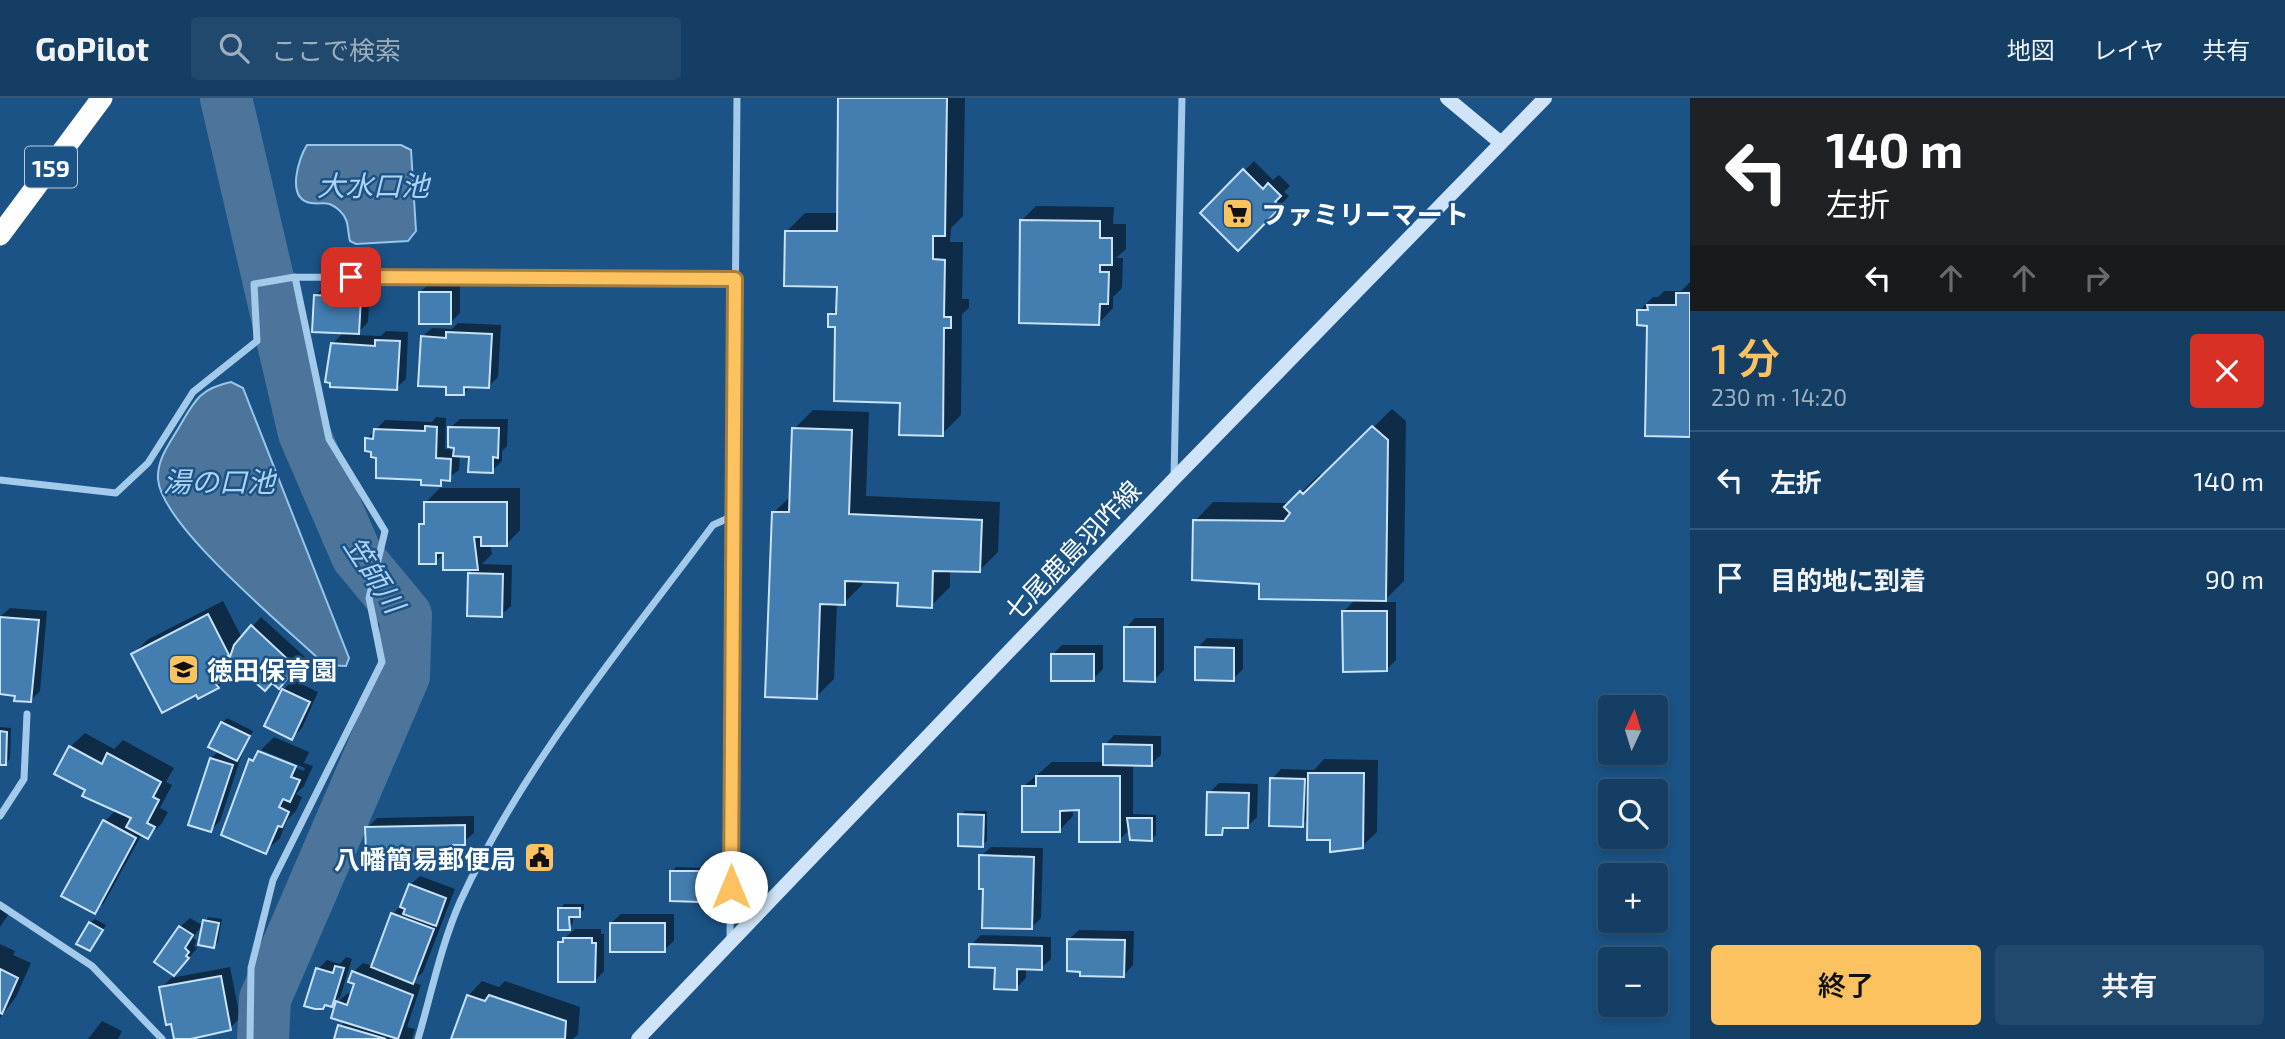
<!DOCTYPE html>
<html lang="ja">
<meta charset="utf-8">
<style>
:root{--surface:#143e64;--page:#21496d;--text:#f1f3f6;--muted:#9daebf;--line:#335778;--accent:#fcc260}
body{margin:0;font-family:"Exo 2","Noto Sans JP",sans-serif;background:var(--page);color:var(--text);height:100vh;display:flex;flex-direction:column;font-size:26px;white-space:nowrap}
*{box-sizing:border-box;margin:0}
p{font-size:23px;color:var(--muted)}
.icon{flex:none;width:38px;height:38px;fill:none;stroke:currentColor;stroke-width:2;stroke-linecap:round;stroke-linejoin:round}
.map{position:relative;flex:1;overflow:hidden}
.details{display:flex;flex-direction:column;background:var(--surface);width:595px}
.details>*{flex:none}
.banner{background:#202124;color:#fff;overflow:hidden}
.needle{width:46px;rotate:4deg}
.fabs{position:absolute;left:1598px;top:597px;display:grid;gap:14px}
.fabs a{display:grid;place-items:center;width:70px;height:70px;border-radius:7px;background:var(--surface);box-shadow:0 4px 10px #0003,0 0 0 2px var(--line);font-size:35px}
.pin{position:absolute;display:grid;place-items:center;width:60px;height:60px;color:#fff;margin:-30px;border-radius:14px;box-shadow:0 4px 10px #0006}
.me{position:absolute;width:77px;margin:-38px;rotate:0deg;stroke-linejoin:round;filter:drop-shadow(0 0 5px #0008)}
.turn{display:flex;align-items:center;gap:24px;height:147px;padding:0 21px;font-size:32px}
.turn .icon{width:91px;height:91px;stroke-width:2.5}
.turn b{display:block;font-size:49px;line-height:60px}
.lanes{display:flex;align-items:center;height:66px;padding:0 21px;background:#0003;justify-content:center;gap:35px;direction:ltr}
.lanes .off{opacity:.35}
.round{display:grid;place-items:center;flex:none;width:74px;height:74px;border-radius:7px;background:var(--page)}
.overview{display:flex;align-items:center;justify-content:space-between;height:119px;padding:0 21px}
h1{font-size:42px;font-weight:600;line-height:52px;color:var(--accent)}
.primary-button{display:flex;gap:14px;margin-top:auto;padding:14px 21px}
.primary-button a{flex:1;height:80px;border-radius:7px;background:var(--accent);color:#111;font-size:28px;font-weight:600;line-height:80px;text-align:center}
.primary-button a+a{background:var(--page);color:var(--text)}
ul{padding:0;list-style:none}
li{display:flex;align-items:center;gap:21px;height:98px;padding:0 21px;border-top:2px solid var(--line)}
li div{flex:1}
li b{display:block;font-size:26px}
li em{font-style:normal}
header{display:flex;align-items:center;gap:42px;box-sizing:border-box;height:98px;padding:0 35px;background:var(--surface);border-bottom:2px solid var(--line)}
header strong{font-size:33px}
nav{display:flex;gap:38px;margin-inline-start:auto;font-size:24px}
.search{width:490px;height:63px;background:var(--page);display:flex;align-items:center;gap:18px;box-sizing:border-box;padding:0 24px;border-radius:7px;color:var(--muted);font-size:26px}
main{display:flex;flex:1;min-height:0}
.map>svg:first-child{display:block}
.water{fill:#4d759b;stroke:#96c6ed;stroke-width:2}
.shadow{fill:#0007;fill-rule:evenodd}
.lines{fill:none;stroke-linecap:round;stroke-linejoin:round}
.river{stroke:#4d759b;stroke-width:52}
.building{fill:#447daf;stroke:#c8e2f8;stroke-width:2}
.street{stroke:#a3caeb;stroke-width:7}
.secondary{stroke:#cfe4f8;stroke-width:14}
.highway{stroke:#fff;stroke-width:21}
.route-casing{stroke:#a47e3e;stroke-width:18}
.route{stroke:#fcc260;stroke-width:12}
.labels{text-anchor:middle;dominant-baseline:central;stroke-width:5;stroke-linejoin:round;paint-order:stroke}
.shield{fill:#1b5386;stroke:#bbcbdb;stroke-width:2}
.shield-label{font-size:24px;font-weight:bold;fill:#fff}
.poi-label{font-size:26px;font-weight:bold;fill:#fff;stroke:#1b5386;text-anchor:start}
.street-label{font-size:26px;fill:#fff;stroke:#1b5386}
.water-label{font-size:28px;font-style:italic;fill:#aed3f3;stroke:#1b5386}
</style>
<header>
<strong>GoPilot</strong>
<div class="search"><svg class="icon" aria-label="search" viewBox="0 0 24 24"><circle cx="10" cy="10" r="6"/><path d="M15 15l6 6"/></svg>ここで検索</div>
<nav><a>地図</a><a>レイヤ</a><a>共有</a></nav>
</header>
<main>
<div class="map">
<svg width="1690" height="941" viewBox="0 0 1690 941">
<rect width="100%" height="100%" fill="#1b5386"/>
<path class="water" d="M307,47H401L411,52L416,133L408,143L356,146L350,143C347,133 350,122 340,113C327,101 324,107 311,105C285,101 299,59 307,47Z
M231,284L243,290L349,560L346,568L325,567C288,531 161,428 158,381C157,362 169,346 178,331C194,304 198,291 231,284Z"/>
<path class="shadow" d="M840,0H965L963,118L951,130L950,144H963L962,201H969V210L962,216L961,317L942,336L901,303L837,228L830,217L838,210V188L786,134L805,115H839Z
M1254,63L1273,82L1279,77L1290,88L1284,94L1289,98L1238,150L1202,115Z
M1036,108L1114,109L1113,126H1126V151L1116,160H1123L1122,190L1113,199V210L1099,225L1022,122Z
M1690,184V337L1647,336L1649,226L1639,213L1653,199H1658L1664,193H1681Z
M430,185H460V215L451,224L420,194Z
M325,188L370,190L368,224L356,237L381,238L386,233L408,234L406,281L396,290L332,246L345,233L315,198Z
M458,225L501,227L498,279L489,288H471L463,296L448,287L422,239L432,230L452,231Z
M1392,311L1406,323L1404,483L1383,504H1396V562L1387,571L1344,513L1356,501L1261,484L1195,423L1213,404L1290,405L1320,376L1323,379Z
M813,312L869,314L866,398L1000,404L998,454L979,473L950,472V489L931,508L900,483L863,482L862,487L844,505H837L834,581L816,599L773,415L792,397L794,331Z
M436,319L446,320L445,351L455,352L450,330L460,321H508L507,348L502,353V363L492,373L470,357H460L459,372L440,386L378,358L367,341L385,322L432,324Z
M440,390H520V432L506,447L490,446L492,456L482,466L512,467L511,508L501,517L469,475L475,470L445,454L435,464L420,427L426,422L425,405Z
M223,503L242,540L261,519L305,559L288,579L272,583L239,569L218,589L197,595L133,556L147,542Z
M10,510L47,513L40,593L30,603L17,596L0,594V519Z
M1135,520H1164V572L1154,582L1126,530Z
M1207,540L1243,541V571L1233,581L1197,550Z
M1062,547H1103V571L1093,581L1052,557Z
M293,582L318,594L302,630L292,640L283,592Z
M227,620L253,633L242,656L220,723L211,732V660L220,652L222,625Z
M0,629L11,630L10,661L6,665H0Z
M85,635L114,651L123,642L174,670L166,684L172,687L160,710L168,714L162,725L148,739L142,736L104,805L94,814L105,723L116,712L131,723L133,720L87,692L70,649Z
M1114,637L1161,638V657L1151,666H1133V716L1156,717V737L1151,741L1130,731L1119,742L1081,711H1073V718L1059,733L1024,688L1052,664H1105V647Z
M274,639L309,654L304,665L313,668L304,688L296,696L302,699L296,713L287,722L280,740L265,754L223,737L251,662ZM261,652L305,670L304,673L259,655Z
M1324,661L1378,662L1377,734L1362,748L1332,752V741L1309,720L1302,727L1272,681L1281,671L1314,672Z
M1219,685L1258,686L1257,719L1248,728H1229L1221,735L1209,695Z
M965,713H987V743L982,747L960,717Z
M474,718V735L462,745V754L452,764L412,760L367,730L377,720Z
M991,749L1043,750L1041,820L1031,830L985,790L981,758Z
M676,769L704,770L703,797L699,802L672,774Z
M420,778L455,791L423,874L412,884L421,887L407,929L415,931L412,941H336L344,923L333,919L340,898L331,907L318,871L327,862L340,866L346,859L352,861L339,903L348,895L352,896L356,885L353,874L363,865L373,868L393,816L403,805L410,787Z
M564,806H584V812L573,817V825L569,830L560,811Z
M0,808L10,814L0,829Z
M621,816H674V843L664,852L611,825Z
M209,819L222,821L218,844L214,848L204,823Z
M190,820L202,827L193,840L197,843L194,848L197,850L184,866L180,829Z
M95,821L106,827L90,851V825Z
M575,831H601V836H604V873L595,883L560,844Z
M1079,832L1134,833L1133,867L1124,877L1082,872L1069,841Z
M981,837L1051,839V861L1041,870H1026V880L1016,890L971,847Z
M0,846L15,853L13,857L31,865L16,899L0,920Z
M230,869L240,920L230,930L199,936L194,941H178L161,890L171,880Z
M482,883L499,889L505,883L580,909L578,936L573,941H453L468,898Z
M102,923L122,933L118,941H88Z"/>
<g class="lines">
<path class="river" d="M226,0L304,335L357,458L406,517L404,578L265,901L263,941"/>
</g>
<path class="building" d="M838,0H947L945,138H933V161L945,162L944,219H951V230H944L943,338L899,337L900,305L834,303L835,229H828V216H836L837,189L784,188L785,133H837Z
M1243,71L1263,91L1268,85L1281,98L1275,104L1281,109L1238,153L1200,115Z
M1020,122L1100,123V140H1112V167H1100V174H1109L1108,206H1100L1099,227L1019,225Z
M419,194H451V226H419Z
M1676,195H1690V339L1645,338L1647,228L1637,227V212H1648L1647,207H1676Z
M314,197L361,199L359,236L312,234Z
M446,234L492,236L489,290L464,289V297H446V289L418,288L421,238L446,240Z
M375,242L400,243L397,292L330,289V285L325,284L331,245L375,248Z
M425,328L437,329L436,360L451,361L450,383L441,382V388L421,387V382L376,380V360L371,359V354L365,353V340L373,341L374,331L425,333Z
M1372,328L1388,342L1386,503L1259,501V486L1192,482L1193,422L1284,423L1290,415L1284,409L1300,393L1303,396Z
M448,329L499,330L498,360L493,359V375L468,374L469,359L453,358L454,350L448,349Z
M792,330L852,332L849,416L982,422L980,474L933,473L932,510L897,508L898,485L845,483V507L820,506L817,601L765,599L772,414H789Z
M424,404H507V448H481V439H474L478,472H443V455H436V466H419V426H424Z
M468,475L503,476L502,519L467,518Z
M1342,513H1387V573L1343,574Z
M208,516L229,557L224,560L234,576L216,586L219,590L198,601L196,597L162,615L131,556Z
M0,519L39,522L31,604L14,603L15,598L0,596Z
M251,527L296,569L279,591L272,585L265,593L229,562L234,547Z
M1124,529H1155V584L1124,583Z
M1195,549L1234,550V583L1195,582Z
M1051,556H1094V583H1051Z
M282,591L310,604L292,642L264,628Z
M221,624L250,638L237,663L208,649Z
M0,633L7,634L6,667H0Z
M1103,646L1152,647V668L1103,667Z
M69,648L102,666L107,655L161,684L153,699L159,702L147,725L155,729L148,741L126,729L131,720L82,698L85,692L54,676Z
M258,653L296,668L291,679L300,682L290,704L283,701L279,709L289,714L282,729L278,728L266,756L221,737L249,661L253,663Z
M210,660L233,667L211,734L188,727Z
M1308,675H1364L1363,750L1330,754V742H1307Z
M1036,678H1120V744H1079V712L1060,713V734H1022V688H1036Z
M1270,680L1305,681L1303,729L1269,728Z
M1207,694L1249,695L1248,730H1223L1222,737H1206Z
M958,716L984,717L983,749L958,748Z
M1127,720H1152V743L1130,742Z
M103,722L136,740L95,816L61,798Z
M465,727V747H453V766H411V761L373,759V754H366L365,729Z
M979,757L1034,759L1032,831L982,830L983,791H979Z
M670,773H700V804L670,803Z
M409,786L446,800L436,828L403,816L405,811L400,809Z
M558,810H580V819H569L570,832H558Z
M391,815L434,831L413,886L371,869Z
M203,822L219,825L214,850L198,847Z
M89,824L103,832L90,853L76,846Z
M610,825H665V854H610Z
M179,828L193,837L185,850L189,854L186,858L189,860L174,878L154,864Z
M563,840H592V845H596L595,884H558V844H563Z
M1067,841L1125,842L1124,879L1080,878V874L1067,873Z
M969,846L1042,848V872L1017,871V892L994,891L995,870L969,869Z
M335,868L344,870L332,909L325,907L323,911H315L304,908L316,870L333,875Z
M0,871L18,880L2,916L0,915Z
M352,873L413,897L398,941L331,920L336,903L347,907L354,886L348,884Z
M221,878L231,932L191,941H174L171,926L166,927L159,889Z
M467,897L485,903L489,897L566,923L565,941H451Z
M338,927L386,941H334Z"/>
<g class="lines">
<path class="street" d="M1174,380L1182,0
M0,382L116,395L148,365L193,294L257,243L254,186L295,179L735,181
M0,718L24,681L27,616
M0,807L92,868L162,941
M730,842L737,0
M250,941L251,870L273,782L382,564L369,500L385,433L329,341L295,179
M418,941C431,897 441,847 460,804C523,667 623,548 713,427L733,418"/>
<path class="secondary" d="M1447,0L1501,45
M638,941L1174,381L1545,0"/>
<path class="highway" d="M0,137L102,0"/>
</g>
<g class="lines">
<defs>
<path id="route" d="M351,179L735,181L731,789"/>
</defs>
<use href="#route" class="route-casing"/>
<use href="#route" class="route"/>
</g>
<defs>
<symbol id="supermarket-square" viewBox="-11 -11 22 22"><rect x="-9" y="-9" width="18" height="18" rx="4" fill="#fcc260" stroke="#1b5386"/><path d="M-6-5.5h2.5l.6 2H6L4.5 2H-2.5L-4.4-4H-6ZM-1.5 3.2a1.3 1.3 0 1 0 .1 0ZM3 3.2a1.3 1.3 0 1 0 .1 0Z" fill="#111"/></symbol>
<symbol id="school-square" viewBox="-11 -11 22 22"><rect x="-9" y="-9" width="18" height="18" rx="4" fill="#fcc260" stroke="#1b5386"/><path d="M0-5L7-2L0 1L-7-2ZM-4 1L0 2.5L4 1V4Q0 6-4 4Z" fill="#111"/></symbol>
<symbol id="civic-square" viewBox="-11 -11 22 22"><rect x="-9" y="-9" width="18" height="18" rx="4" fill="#fcc260" stroke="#1b5386"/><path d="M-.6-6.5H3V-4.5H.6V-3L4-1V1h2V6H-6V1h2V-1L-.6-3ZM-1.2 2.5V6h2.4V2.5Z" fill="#111"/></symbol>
</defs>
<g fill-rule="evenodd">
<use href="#supermarket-square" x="1220" y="98" width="35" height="35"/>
<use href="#school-square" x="166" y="554" width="35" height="35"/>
<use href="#civic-square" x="522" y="742" width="35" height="35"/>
</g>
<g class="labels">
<rect class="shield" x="25" y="48.5" width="52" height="41" rx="5"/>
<g class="shield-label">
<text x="51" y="69">159</text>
</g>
<g class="poi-label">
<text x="1261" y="115">ファミリーマート</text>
<text x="207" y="571">徳田保育園</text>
<text x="516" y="760" text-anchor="end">八幡簡易郵便局</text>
</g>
<g class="street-label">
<text transform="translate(1072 452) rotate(-46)">七尾鹿島羽咋線</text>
</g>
<g class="water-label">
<text x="373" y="87">大水口池</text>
<text x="219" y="383">湯の口池</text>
<text transform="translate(375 476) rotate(57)">笠師川</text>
</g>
</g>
</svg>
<div class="fabs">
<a><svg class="needle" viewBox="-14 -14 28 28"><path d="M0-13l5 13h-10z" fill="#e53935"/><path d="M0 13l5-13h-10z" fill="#9daebf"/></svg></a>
<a><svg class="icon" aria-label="search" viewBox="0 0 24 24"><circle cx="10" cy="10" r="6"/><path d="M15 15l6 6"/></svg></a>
<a>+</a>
<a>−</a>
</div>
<div class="pin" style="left:351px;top:179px;background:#d93025"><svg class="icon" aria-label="arrive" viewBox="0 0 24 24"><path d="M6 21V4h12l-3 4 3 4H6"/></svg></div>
<svg class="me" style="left:731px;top:789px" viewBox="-20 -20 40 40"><circle r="19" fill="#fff"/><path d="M0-13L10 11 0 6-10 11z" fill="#fcc260"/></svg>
</div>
<section class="details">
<div class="banner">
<div class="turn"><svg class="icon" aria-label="left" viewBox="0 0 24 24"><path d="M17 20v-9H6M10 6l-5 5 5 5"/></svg><div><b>140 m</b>左折</div></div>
<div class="lanes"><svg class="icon" aria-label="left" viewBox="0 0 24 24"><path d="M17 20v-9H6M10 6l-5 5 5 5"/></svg><svg class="icon off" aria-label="ahead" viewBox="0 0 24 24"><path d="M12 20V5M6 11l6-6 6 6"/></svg><svg class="icon off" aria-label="ahead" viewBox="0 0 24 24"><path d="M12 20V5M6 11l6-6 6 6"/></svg><svg class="icon off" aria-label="right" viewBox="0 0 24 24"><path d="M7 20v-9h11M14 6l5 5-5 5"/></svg></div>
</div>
<div class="overview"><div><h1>1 分</h1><p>230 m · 14:20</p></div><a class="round" style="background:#d93025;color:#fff"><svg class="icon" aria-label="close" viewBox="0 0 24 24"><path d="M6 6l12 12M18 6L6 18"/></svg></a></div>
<ul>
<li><svg class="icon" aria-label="left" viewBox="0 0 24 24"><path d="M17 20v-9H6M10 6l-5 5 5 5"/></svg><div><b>左折</b></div><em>140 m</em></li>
<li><svg class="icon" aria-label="arrive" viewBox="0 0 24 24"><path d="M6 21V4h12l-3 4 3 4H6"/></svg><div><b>目的地に到着</b></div><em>90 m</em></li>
</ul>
<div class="primary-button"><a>終了</a><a>共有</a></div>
</section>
</main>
